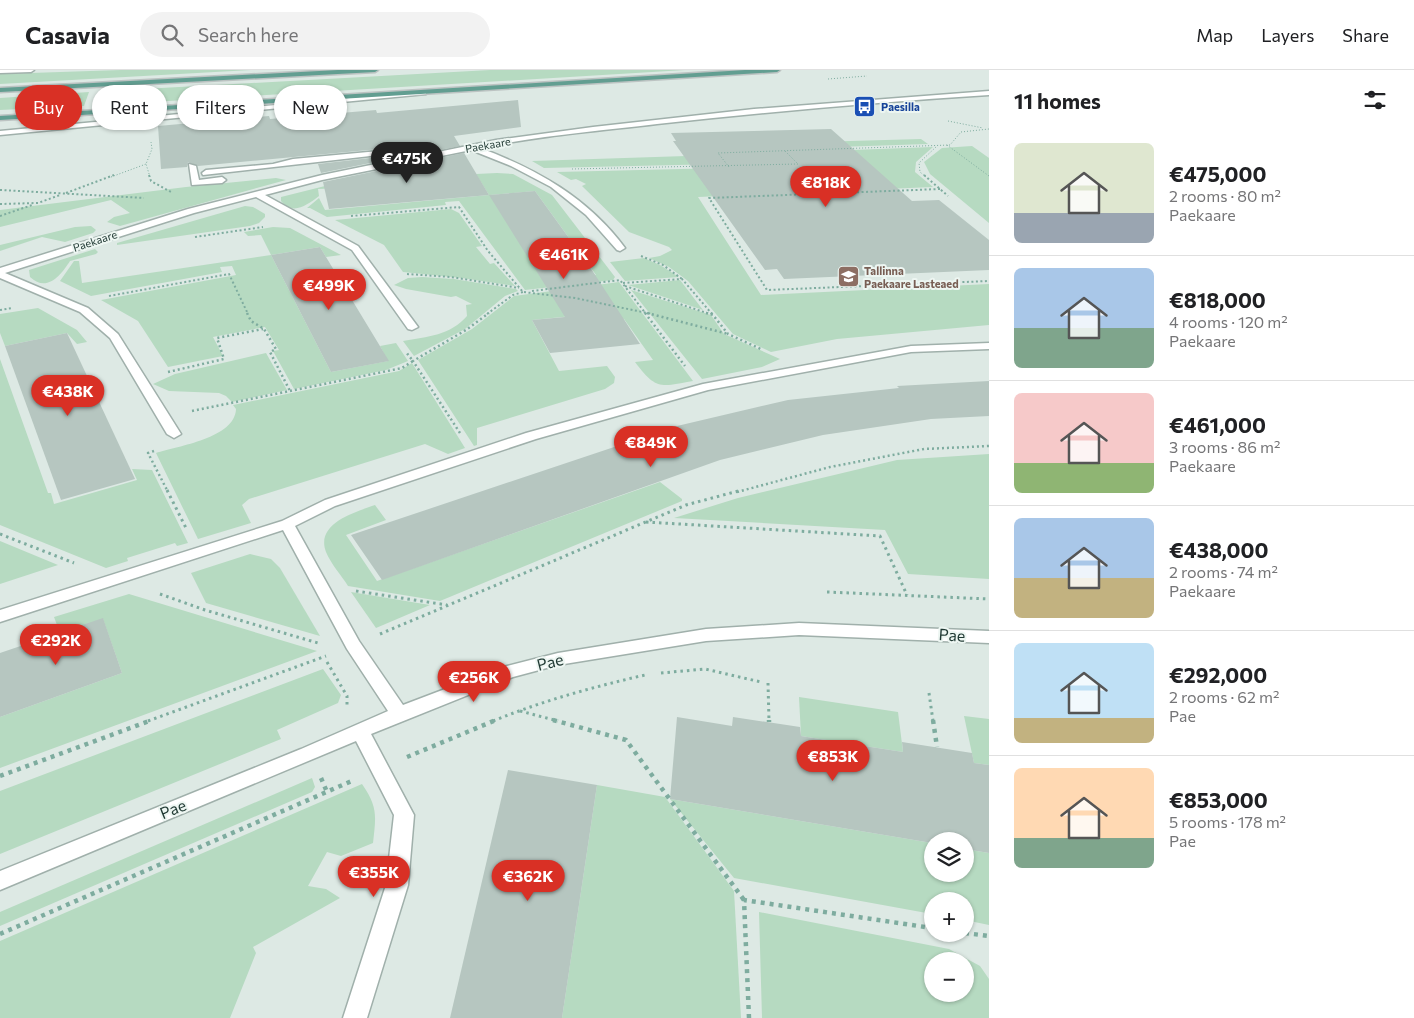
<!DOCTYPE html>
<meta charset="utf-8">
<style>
:root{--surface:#fff;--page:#f2f2f2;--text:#202124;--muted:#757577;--line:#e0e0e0;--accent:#d93025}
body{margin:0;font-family:Commissioner,sans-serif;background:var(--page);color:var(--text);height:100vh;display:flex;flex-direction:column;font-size:19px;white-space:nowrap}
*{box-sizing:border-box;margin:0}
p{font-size:16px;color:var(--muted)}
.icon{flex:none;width:28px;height:28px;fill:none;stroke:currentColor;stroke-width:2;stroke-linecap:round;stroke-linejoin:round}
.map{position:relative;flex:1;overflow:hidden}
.details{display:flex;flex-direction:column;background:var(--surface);width:425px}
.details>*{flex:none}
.banner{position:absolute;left:15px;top:15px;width:475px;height:45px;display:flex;gap:10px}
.fabs{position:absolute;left:924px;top:762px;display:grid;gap:10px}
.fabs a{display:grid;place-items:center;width:50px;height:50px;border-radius:50%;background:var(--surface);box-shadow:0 1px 4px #0004;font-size:25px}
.price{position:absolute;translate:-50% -42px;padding:0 11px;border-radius:18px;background:var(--accent);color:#fff;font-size:16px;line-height:32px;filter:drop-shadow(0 1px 2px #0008)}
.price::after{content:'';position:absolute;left:50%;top:30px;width:15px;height:11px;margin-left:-8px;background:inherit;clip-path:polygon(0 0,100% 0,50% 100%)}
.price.on{background:#222;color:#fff}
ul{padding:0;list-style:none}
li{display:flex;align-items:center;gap:15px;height:125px;padding:0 25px}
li+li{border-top:1px solid var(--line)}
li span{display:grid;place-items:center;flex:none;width:140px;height:100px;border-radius:8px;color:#555}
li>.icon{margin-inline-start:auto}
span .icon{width:60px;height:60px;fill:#fffc;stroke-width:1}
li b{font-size:21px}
h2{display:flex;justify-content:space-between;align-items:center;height:60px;padding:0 25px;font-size:21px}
.tag{padding:0 18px;border-radius:22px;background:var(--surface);box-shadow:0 1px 4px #0004;font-size:18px;line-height:45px}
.tag.on{background:var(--accent);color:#fff}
header{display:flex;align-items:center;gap:30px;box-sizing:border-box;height:70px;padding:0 25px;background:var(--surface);border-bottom:1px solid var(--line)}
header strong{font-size:24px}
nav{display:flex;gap:28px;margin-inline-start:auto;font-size:18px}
.search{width:350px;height:45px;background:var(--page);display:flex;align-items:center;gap:12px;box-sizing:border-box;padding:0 18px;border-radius:28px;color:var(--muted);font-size:19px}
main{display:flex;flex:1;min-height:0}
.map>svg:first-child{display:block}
.green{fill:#b6dac1;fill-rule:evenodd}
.building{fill:#b6c6c0}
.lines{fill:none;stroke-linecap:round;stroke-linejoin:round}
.minor-casing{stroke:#a0b0ab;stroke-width:3}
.major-casing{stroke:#bcc3c2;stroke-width:3}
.path-far4{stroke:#7eac9f;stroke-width:1;stroke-dasharray:1 2;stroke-linecap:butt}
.path-far3{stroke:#7eac9f;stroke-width:2;stroke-dasharray:2 2.5;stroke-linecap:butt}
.path-far2{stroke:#7eac9f;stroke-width:2.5;stroke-dasharray:2 3;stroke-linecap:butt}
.path-far1{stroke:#7eac9f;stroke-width:3;stroke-dasharray:2.5 4;stroke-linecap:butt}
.path{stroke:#7eac9f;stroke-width:4.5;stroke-dasharray:4 5;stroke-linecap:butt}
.minor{fill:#fff;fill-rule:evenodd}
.major{fill:#629e91;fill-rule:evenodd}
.labels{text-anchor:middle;stroke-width:4;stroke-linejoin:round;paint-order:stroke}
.far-transit-label{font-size:11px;font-weight:bold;fill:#164399;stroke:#edf6f2;text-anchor:start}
.far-street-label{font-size:11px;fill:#1f3832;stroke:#edf6f2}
.far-education-label{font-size:11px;font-weight:bold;fill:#785e54;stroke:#edf6f2;text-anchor:start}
.near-street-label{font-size:16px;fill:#1f3832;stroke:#edf6f2}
</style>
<header>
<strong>Casavia</strong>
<div class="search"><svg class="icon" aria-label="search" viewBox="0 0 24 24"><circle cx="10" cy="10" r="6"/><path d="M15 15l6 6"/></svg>Search here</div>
<nav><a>Map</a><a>Layers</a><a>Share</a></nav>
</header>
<main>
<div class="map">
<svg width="989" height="948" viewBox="0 0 989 948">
<rect width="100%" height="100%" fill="#dde9e4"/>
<g class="green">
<polygon points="121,0 251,0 0,14 0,4"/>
<polygon points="490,0 685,0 102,35 97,31 100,25 107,21"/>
<polygon points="89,22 84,36 0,40 0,28"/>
<polygon points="921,69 928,74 714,81 722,94 544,98 532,91 686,86 680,76"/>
<polygon points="972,76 989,88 989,153 930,104 924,92 942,78"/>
<polygon points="933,77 916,92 915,102 933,117 698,127 761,225 989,214 989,255 837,269 771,282 733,264 688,211 669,197 649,188 660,186 672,180 669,177 629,162 582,116 586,114 576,109 571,110 557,102 806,96 796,82"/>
<path d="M497 103 513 104 552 125 615 207 613 210 525 220 459 131 445 132 446 135 327 147 310 138H307L319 128 325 140 489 125 476 104ZM535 121 596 205H595L490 125Z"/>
<polygon points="276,108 286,110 120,156 107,152 114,147 130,143 111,130 0,157 0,140 186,117"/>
<path d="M341 112 342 118 318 119 319 126C307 135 293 146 281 131V127Z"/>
<polygon points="245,136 253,137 265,144 265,147 259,153 250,156 117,175 117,173"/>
<polygon points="451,139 459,143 482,176 476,177 490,194 494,193 515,216 462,208 403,202 384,175 335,150"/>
<polygon points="91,156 96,160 93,163 65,172 42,167 0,181 0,175 75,157"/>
<polygon points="273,157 290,158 341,185 326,187 320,177 271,185 331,302 388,291 380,276 396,273 408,291 386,300 294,319 273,281 279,280 265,257 213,267 223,286 168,297 138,251 101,230 236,205 232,196 220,197 222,202 91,226 60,211 74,191 79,191 82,213 271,185 261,165 248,166 244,162"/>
<path d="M95 179 98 182 96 184 70 191C61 205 47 223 30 207L29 200Z"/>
<polygon points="644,188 660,195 679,207 625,211 610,192"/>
<path d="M422 207 454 209 516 219 518 221 505 226 465 259 414 286 403 271C427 267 451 265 467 246L466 235 472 234 456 226 451 227 406 219 394 215 408 208Z"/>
<polygon points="680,210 703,240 628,215"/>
<path d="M619 212 693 311C660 317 656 320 635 292L653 290 624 249 593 244 532 250 559 301 607 296 615 307 614 313 605 319 477 358V375L474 376 418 290 472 259 514 226Z"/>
<polygon points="631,220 711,245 724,264 780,289 762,297 702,309"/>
<polygon points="38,238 77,260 87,272 77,274 67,263 5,276 0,263 0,244"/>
<polygon points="266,283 287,320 232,332 226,326 219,323 169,321 153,314 175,304"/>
<polygon points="0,289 48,423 51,423 54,434 137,410 132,399 152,400 188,473 177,476 175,473 127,488 128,491 106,498 0,455"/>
<path d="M412 293 465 378 448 384 425 374 249 429 242 435 251 453 198 469 156 383C178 376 235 368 236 339L233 335 399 301Z"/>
<polygon points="989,384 989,509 908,504 885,460 674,448 738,428 897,390"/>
<path d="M660 412 682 429V431L440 531 348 516C341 505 331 494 326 482 315 453 356 442 375 435L386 450 346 465 377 511Z"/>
<polygon points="0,471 58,495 0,514"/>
<polygon points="250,484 271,489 280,498 320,566 206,533 191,503"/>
<polygon points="351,522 430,535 376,558"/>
<polygon points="129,524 317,581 0,698 0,647 122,603 103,549 60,563 54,547"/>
<polygon points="323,599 341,625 338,633 277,660 281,669 0,784 0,721"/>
<polygon points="799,627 898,642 903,682 801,666"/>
<polygon points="964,646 989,649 989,695 974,693"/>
<polygon points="312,708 315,717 312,722 0,856 0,842"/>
<path d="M362 714C378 737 376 746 373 773L341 786 327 782 308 816 326 819 340 828 253 877 256 883 230 948H0V871Z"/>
<polygon points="597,715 665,727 734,821 741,948 562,948"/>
<polygon points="670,729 932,773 932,804 965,804 965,779 989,783 989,855 965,850 965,831 932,831 932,844 734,808"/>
<path d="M759 842 949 879 980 896 989 909V948H762ZM965 891V924H932V891Z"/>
</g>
<g class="building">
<polygon points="518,30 521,57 454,66 460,76 409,86 379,79 198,96 188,92 187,97 161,99 158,56 269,46 270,49 376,40 377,43"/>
<polygon points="831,59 912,131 939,130 989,170 989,200 784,209 777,199 765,200 673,71 676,71 671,63"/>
<polygon points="464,83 489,125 329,139 323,112"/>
<polygon points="379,87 390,89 321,103 318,94"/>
<polygon points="535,121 590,197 640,274 550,283 532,250 565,247 489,125"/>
<polygon points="320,177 326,187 389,291 331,302 271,185"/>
<polygon points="67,263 135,409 61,430 5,276"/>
<polygon points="989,311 989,346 931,349 823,365 720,390 382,510 351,465 677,356 788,330 899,318 897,316"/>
<polygon points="103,548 122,603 0,647 0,583"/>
<polygon points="677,647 732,656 733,647 800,657 801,666 903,682 902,672 972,683 974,693 989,695 989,783 965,779 965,771 932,771 932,773 670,729"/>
<polygon points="508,700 597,715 562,948 450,948"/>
</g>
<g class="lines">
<defs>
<g id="minor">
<polygon points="0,0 34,0 31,2 0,3"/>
<polygon points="424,21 426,22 426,24 0,65 0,61"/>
<path d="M989 21V25C878 32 767 42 657 54 598 61 538 66 480 78 537 99 588 128 625 178L620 181 617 180 586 145 551 117 511 96 471 80 322 110 265 125 358 176 418 257 412 260 408 259 352 180 256 127 194 143 5 203 88 238 118 264 181 364 174 368 167 364 110 268 80 242 0 208V198L188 139 322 105 400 89 379 85 203 105 202 103 206 100 273 94 293 89 379 81 409 88 496 70 593 57 754 39Z"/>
<polygon points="189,94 196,96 199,110 222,107 226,110 222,113 192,115"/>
<polygon points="989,273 989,279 911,282 708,320 536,369 335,436 295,456 359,571 403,635 503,597 558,583 706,559 799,553 989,561 989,573 799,565 706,571 558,595 513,607 371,664 414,745 408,815 367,948 343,948 386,815 394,745 356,671 0,820 0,801 301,679 388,641 347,579 283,460 0,552 0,540 282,451 325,430 526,363 703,314 911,276"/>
</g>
<g id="major">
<polygon points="338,0 378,0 375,2 0,22 0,18"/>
<polygon points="745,0 780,0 777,2 0,50 0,46"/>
</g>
</defs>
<use href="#minor" class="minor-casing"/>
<use href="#major" class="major-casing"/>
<g class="path-far4">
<polyline points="828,9 867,6"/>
<polyline points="948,51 983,58"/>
<polyline points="947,75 989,106"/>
<polyline points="729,97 718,83 950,75 961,62 989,59"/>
<polyline points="572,99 798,94 785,81"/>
<polyline points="111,107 146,94"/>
<polyline points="150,107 146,94 152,79 151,72"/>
<polyline points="926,107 920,102 919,93 937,76"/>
</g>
<g class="path-far3">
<polyline points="149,105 151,111 171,122"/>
<polyline points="924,105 948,126"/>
<polyline points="940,119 709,128 767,220 989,211"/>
<polyline points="0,120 144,128"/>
<polyline points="66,123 114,105"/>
<polyline points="0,134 38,133 60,125"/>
<polyline points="0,146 32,135"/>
<polyline points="351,146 459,137 488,181 523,222 575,228 652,244"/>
<polyline points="195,167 263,157"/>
<polyline points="641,186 663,195 682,209"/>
<polyline points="407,204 451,207 519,218"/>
<polyline points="623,213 682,209 712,244"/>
<polyline points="625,216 710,244"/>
<polyline points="532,221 620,210 646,244"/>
<polyline points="109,226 229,204 248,244"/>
<polyline points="0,240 12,238"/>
<polyline points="487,244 513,225 523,222"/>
</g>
<g class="path-far2">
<polyline points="247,243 251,251 264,259 276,279 270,282 290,321"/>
<polyline points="645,243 685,296"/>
<polyline points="647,243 728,264"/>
<polyline points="706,243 713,245 728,264 763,280"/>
<polyline points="711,243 713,245"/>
<polyline points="168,302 224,289 217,268 263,259"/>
<polyline points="192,341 402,298 413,291 406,282"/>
<polyline points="460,363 413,291 466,260 489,243"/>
<polyline points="154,381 148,383 168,422"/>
<polyline points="737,422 830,397 924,379 989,376"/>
</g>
<g class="path-far1">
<polyline points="167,420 186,458"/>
<polyline points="646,452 880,466 907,525"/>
<polyline points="0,464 74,493"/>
<polyline points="356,521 447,535"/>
<polyline points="827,522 989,529"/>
<polyline points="160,524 205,540 318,573"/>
<polyline points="380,564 686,435 742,420"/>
<polyline points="327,592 347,626 347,635"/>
<polyline points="661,603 705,599 761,612"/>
<polyline points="768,613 769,651"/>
<polyline points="929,623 933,651"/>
<polyline points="520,641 558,651"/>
<polyline points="148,651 326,586"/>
<path d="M493 651C542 631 593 617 645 605"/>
</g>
<g class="path">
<polyline points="553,650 626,670 744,830"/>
<polyline points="769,650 769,652"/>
<polyline points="933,650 937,677"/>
<polyline points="407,687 496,650"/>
<polyline points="0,706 152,650"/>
<polyline points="321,708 327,722"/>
<polyline points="965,863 989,866"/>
<polyline points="0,864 354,710"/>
<polyline points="749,948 744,830 932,858"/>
</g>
<use href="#minor" class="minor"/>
<use href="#major" class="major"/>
</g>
<defs>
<symbol id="bus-square" viewBox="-11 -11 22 22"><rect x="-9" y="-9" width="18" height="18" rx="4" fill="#1a4fb4" stroke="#edf6f2"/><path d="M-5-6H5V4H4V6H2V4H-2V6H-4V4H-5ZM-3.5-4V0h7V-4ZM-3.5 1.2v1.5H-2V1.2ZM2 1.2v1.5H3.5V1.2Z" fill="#fff"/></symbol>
<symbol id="school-square" viewBox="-11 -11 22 22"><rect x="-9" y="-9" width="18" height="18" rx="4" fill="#8d6e63" stroke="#edf6f2"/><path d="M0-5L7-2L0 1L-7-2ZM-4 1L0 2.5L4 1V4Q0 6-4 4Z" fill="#fff"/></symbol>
</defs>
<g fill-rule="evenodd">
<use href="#bus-square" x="852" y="24" width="25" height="25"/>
<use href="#school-square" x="836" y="194" width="25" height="25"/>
</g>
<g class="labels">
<g class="far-transit-label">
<text x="881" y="41">Paesilla</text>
</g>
<g class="far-street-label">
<text transform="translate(488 75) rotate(-10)" y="4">Paekaare</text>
<text transform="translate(95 171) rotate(-18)" y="4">Paekaare</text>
</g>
<g class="far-education-label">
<text x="864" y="205">Tallinna<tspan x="864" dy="13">Paekaare Lasteaed</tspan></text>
</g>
<g class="near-street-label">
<text transform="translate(952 565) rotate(4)" y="6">Pae</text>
<text transform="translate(550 592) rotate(-14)" y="6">Pae</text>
<text transform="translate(173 739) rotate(-22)" y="6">Pae</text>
</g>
</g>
</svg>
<div class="fabs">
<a><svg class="icon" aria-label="layers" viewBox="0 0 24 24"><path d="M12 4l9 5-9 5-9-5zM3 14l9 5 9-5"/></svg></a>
<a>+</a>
<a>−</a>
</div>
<b class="price on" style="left:407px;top:114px">€475K</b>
<b class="price" style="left:826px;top:138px">€818K</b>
<b class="price" style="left:564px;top:210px">€461K</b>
<b class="price" style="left:329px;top:241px">€499K</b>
<b class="price" style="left:68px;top:347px">€438K</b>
<b class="price" style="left:651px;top:398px">€849K</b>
<b class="price" style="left:56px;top:596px">€292K</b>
<b class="price" style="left:474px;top:633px">€256K</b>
<b class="price" style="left:833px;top:712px">€853K</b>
<b class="price" style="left:374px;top:828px">€355K</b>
<b class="price" style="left:528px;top:832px">€362K</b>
<div class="banner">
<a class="tag on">Buy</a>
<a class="tag">Rent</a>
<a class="tag">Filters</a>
<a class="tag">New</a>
</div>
</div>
<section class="details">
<h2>11 homes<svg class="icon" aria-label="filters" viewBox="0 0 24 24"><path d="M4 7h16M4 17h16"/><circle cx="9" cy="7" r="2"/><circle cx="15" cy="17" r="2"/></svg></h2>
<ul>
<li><span style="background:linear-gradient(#dfe7d0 70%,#9aa5b1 0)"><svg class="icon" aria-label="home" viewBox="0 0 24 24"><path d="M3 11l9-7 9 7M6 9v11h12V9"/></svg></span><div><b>€475,000</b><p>2 rooms · 80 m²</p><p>Paekaare</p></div></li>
<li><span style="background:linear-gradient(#a9c7e8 60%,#7fa58c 0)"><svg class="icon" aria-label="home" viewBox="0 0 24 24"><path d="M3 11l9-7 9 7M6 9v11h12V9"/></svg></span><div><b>€818,000</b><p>4 rooms · 120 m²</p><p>Paekaare</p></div></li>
<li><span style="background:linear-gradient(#f6c9c9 70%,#8fb573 0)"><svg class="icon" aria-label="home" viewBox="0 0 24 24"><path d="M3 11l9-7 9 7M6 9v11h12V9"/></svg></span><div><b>€461,000</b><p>3 rooms · 86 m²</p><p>Paekaare</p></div></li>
<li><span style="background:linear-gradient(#a9c7e8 60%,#c2b280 0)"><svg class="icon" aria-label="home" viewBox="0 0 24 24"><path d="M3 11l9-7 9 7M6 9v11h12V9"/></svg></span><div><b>€438,000</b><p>2 rooms · 74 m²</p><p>Paekaare</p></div></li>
<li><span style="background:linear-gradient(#bfe0f5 75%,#c2b280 0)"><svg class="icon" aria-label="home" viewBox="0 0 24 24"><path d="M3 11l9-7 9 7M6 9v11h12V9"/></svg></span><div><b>€292,000</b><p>2 rooms · 62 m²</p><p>Pae</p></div></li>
<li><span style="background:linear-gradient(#ffd9b3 70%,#7fa58c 0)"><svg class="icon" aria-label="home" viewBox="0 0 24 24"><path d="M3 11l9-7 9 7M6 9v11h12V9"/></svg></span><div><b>€853,000</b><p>5 rooms · 178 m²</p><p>Pae</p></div></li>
</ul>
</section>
</main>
